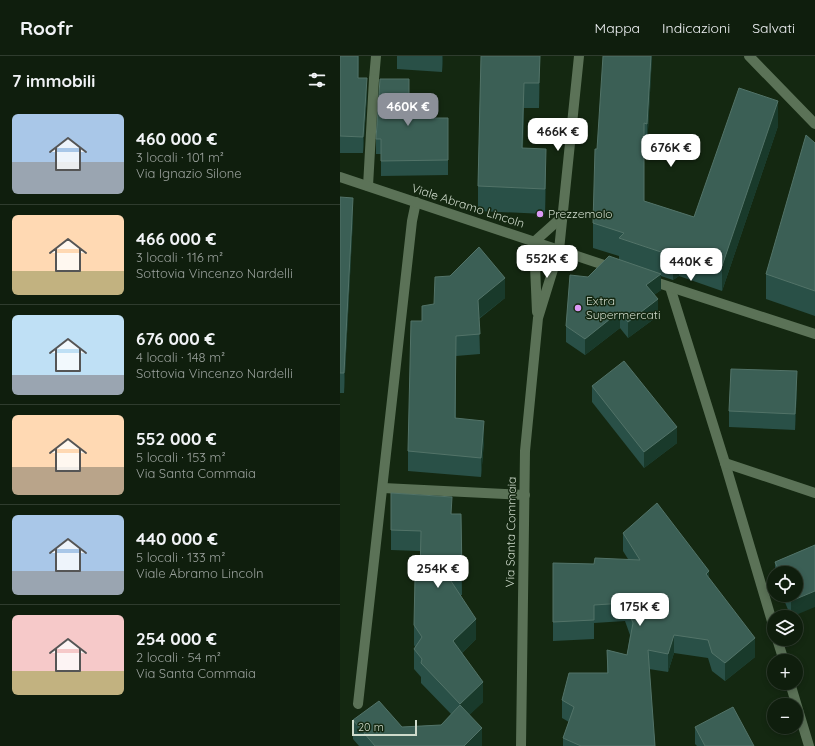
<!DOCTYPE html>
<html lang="it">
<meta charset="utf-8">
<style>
:root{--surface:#0f1e0d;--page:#1d2b1b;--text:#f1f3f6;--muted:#9ba29d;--line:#2f3c2e;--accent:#8c9099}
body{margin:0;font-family:Quicksand,sans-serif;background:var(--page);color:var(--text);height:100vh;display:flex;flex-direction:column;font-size:15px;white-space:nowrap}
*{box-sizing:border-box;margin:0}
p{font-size:13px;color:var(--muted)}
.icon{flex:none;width:22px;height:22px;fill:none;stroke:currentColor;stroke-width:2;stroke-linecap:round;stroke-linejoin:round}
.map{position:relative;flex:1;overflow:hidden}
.drawer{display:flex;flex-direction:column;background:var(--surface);width:340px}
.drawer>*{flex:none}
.controls{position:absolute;left:427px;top:510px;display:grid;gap:8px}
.controls a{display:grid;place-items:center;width:36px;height:36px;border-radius:50%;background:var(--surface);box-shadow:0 2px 6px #0003,0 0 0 1px var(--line);font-size:20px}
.scale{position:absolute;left:12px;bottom:10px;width:65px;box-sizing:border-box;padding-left:4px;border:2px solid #cfdbcc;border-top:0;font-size:11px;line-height:14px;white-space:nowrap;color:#cfdbcc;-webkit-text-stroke:3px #142811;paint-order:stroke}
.price{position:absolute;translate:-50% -34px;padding:0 9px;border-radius:8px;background:#fff;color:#222;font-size:13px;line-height:26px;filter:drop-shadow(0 1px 2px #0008)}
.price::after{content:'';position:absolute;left:50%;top:24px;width:12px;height:9px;margin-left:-6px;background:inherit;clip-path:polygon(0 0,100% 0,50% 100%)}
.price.selected{background:var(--accent);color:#fff}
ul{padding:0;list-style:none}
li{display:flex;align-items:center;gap:12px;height:100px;padding:0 12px}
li+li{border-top:1px solid var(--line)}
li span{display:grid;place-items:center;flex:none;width:112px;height:80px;border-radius:6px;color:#555}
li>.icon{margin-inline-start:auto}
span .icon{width:48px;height:48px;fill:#fffc;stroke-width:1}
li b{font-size:17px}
h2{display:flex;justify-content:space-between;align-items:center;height:48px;padding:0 12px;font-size:17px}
header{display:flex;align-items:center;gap:24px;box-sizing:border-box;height:56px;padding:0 20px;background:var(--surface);border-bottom:1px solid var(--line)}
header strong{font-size:19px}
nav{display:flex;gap:22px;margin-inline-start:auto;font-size:14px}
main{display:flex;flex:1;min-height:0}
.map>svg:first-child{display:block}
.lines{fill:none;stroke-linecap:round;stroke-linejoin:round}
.lane{stroke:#5b7257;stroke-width:10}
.street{stroke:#5b7257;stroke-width:10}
.secondary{stroke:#5b7257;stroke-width:10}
.wall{fill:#295047}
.shaded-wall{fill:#193a2b}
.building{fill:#3b5f55;stroke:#527368}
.poi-dot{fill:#db99f5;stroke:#142811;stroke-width:1.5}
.labels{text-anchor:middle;stroke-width:3;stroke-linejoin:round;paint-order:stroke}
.street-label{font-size:12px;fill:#cfdbcc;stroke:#142811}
.poi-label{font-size:12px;fill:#cfdbcc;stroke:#142811;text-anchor:start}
</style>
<header>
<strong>Roofr</strong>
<nav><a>Mappa</a><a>Indicazioni</a><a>Salvati</a></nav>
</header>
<main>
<section class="drawer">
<h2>7 immobili<svg class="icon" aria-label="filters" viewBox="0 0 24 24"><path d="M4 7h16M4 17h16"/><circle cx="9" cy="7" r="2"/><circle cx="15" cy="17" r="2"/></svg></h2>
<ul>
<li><span style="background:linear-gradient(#a9c7e8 60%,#9aa5b1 0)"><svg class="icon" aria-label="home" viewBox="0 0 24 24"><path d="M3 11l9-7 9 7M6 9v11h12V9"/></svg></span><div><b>460 000 €</b><p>3 locali · 101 m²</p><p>Via Ignazio Silone</p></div></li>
<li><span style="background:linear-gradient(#ffd9b3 70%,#c2b280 0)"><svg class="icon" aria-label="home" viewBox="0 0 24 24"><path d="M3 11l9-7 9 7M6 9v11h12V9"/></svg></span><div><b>466 000 €</b><p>3 locali · 116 m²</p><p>Sottovia Vincenzo Nardelli</p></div></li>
<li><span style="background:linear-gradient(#bfe0f5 75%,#9aa5b1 0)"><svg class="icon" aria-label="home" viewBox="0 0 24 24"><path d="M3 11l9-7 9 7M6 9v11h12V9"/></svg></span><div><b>676 000 €</b><p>4 locali · 148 m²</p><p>Sottovia Vincenzo Nardelli</p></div></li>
<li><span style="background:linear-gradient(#ffd9b3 65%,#b9a48a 0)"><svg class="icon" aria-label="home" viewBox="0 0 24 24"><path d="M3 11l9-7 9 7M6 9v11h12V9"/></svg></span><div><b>552 000 €</b><p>5 locali · 153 m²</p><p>Via Santa Commaia</p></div></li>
<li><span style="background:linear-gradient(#a9c7e8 70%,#9aa5b1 0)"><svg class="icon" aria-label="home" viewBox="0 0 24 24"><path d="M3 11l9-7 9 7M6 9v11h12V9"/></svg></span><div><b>440 000 €</b><p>5 locali · 133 m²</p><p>Viale Abramo Lincoln</p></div></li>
<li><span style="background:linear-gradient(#f6c9c9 70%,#c2b280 0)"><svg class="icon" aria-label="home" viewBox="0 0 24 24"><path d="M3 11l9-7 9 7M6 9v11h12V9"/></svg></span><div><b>254 000 €</b><p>2 locali · 54 m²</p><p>Via Santa Commaia</p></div></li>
</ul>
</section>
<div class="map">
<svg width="475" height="690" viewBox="0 0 475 690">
<rect width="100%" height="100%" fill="#142811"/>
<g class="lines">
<g class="lane">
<polyline points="34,23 36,0"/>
<polyline points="330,231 385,407 434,572"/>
<polyline points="385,407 475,437"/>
<polyline points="43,432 185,439"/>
<polyline points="437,583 444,605"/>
<polyline points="450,627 469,690"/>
<polyline points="18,648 72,165 76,146"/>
</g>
<polyline class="street" points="28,130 34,23"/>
<g class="secondary">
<polyline points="409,0 475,68"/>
<polyline points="0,121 273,212"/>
<polyline points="309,224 475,278"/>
<polyline points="197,256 194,186 223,160"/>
<polyline points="181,690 185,395 198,262 219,194 239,0"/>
</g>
</g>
<g class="wall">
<polygon points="0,0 19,0 18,22 27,38 23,97 0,97"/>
<polygon points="57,0 103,0 102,16 57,13"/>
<polygon points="141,0 200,0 199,52 184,52 183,92 206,117 205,158 138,155 138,130"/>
<polygon points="312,0 307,92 304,92 304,145 354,161 438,70 382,235 339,220 333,224 321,220 321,234 314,239 318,260 288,282 280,272 245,299 226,286 226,270 248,221 279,204 279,200 253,192 253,167 257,93"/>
<polygon points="69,62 108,62 108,119 41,120 41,98 36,98 36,83"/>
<polygon points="475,87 475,260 426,243 426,218"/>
<polygon points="0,141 13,162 4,337 0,337"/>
<polygon points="110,220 165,242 139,263 140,298 116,300 116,362 144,385 141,421 68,415 68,395 82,265 94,248"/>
<polygon points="252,330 337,387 304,412 252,346"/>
<polygon points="457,332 455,374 389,371 389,355"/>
<polygon points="51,437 112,458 121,458 122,539 120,539 136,583 122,597 143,646 129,659 142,690 19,690 13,683 13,664 62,671 101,669 111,658 81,627 81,621 74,613 74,593 75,591 74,589 74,569 80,521 80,495 51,494"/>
<polygon points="283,477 369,522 415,601 385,625 372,615 368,602 334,597 328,616 309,613 315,690 223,690 223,682 229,666 222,662 222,644 267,617 267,594 287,599 290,579 285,565 254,567 254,583 213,585 213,507 254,508 288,503 283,495"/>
<polygon points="475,489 451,561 442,539 456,539 456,517 435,517 435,506"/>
<polygon points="355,671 414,690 357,690 355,688"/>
</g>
<g class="shaded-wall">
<polygon points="18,0 19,0 18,38"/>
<polygon points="102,0 103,0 102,16"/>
<polygon points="200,0 199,52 199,27"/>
<polygon points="311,0 312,0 307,92 307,68"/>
<polygon points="27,22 27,38 23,97 23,81"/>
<polygon points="184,27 184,52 182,117 182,92"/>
<polygon points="438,45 438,70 382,235 382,210"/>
<polygon points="206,93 206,117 205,158 205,133"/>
<polygon points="13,142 13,162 4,337 4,317"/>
<polygon points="339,195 339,220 333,224 333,200"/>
<polygon points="321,218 321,234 306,245 306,229"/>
<polygon points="165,222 165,242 138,263 138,244"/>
<polygon points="318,243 318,260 288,282 288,266"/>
<polygon points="280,255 280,272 245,299 245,283"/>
<polygon points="457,315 457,332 455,374 455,358"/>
<polygon points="144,365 144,385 141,421 141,402"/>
<polygon points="337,371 337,387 304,412 304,396"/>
<polygon points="369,515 369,534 366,518"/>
<polygon points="475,535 475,551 451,561 451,545"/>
<polygon points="136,563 136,583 113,605 113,585"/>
<polygon points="334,579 334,597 328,616 328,598"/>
<polygon points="415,582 415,601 385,625 385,607"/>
<polygon points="143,626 143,646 120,668 120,648"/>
<polygon points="142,672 142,690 124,690"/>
</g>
<g class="building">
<polygon points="0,0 18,0 18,22 27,22 23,81 0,80"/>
<polygon points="141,0 200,0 199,27 184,27 182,92 206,93 205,133 138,130"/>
<polygon points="263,0 311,0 307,68 304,67 304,145 354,161 399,32 438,45 382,210 339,195 333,200 279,182 284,177 253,167 255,93 257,93"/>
<polygon points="40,23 69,23 69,62 108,62 108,104 41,105 41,83 36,83"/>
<polygon points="466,79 475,87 475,235 426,218"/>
<polygon points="0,141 13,142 4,317 0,317"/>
<polygon points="139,191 165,222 138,244 140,278 116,280 115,362 144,365 141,402 68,395 71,265 82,265 82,250 94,248 95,221 110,220"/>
<polygon points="269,200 321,218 306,229 318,243 288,266 280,255 245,283 226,270 230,219 248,221"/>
<polygon points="284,305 337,371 304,396 252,330"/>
<polygon points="391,313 457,315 455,358 389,355"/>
<polygon points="51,437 112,441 111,458 121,458 122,519 107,519 136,563 113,585 143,626 120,648 81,607 82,603 74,593 82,581 74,569 75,521 80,521 81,475 51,474"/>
<polygon points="317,447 369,515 366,518 415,582 385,607 372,597 368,584 334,579 328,598 308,594 315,690 241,690 223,682 234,651 222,644 229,617 268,617 267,594 287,599 293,567 285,547 254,549 254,564 213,566 213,507 254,508 255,502 300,504 283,477"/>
<polygon points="475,489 475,535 451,545 449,539 456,539 456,517 440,517 435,506"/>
<polygon points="39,645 62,671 101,669 120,649 142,672 124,690 35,690 13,664"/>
<polygon points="393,651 414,690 365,690 355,671"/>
</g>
<g class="poi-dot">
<circle cx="200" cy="158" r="4"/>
<circle cx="238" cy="252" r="4"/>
</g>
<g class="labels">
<g class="street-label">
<text transform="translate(128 150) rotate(18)" y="4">Viale Abramo Lincoln</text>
<text transform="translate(171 476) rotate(-89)" y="4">Via Santa Commaia</text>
</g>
<g class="poi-label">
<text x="208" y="162">Prezzemolo</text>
<text x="246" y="249">Extra<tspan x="246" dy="14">Supermercati</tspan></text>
</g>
</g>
</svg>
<div class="controls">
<a><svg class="icon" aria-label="locate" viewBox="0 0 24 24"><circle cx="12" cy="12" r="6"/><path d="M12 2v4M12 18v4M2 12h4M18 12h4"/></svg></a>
<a><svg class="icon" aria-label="layers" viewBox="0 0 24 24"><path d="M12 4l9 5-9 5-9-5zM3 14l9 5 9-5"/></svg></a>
<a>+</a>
<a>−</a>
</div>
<div class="scale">20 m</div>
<b class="price selected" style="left:68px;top:71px">460K €</b>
<b class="price" style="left:218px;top:96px">466K €</b>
<b class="price" style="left:331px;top:112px">676K €</b>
<b class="price" style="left:207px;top:223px">552K €</b>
<b class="price" style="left:351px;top:226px">440K €</b>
<b class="price" style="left:98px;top:533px">254K €</b>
<b class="price" style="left:300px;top:571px">175K €</b>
</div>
</main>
